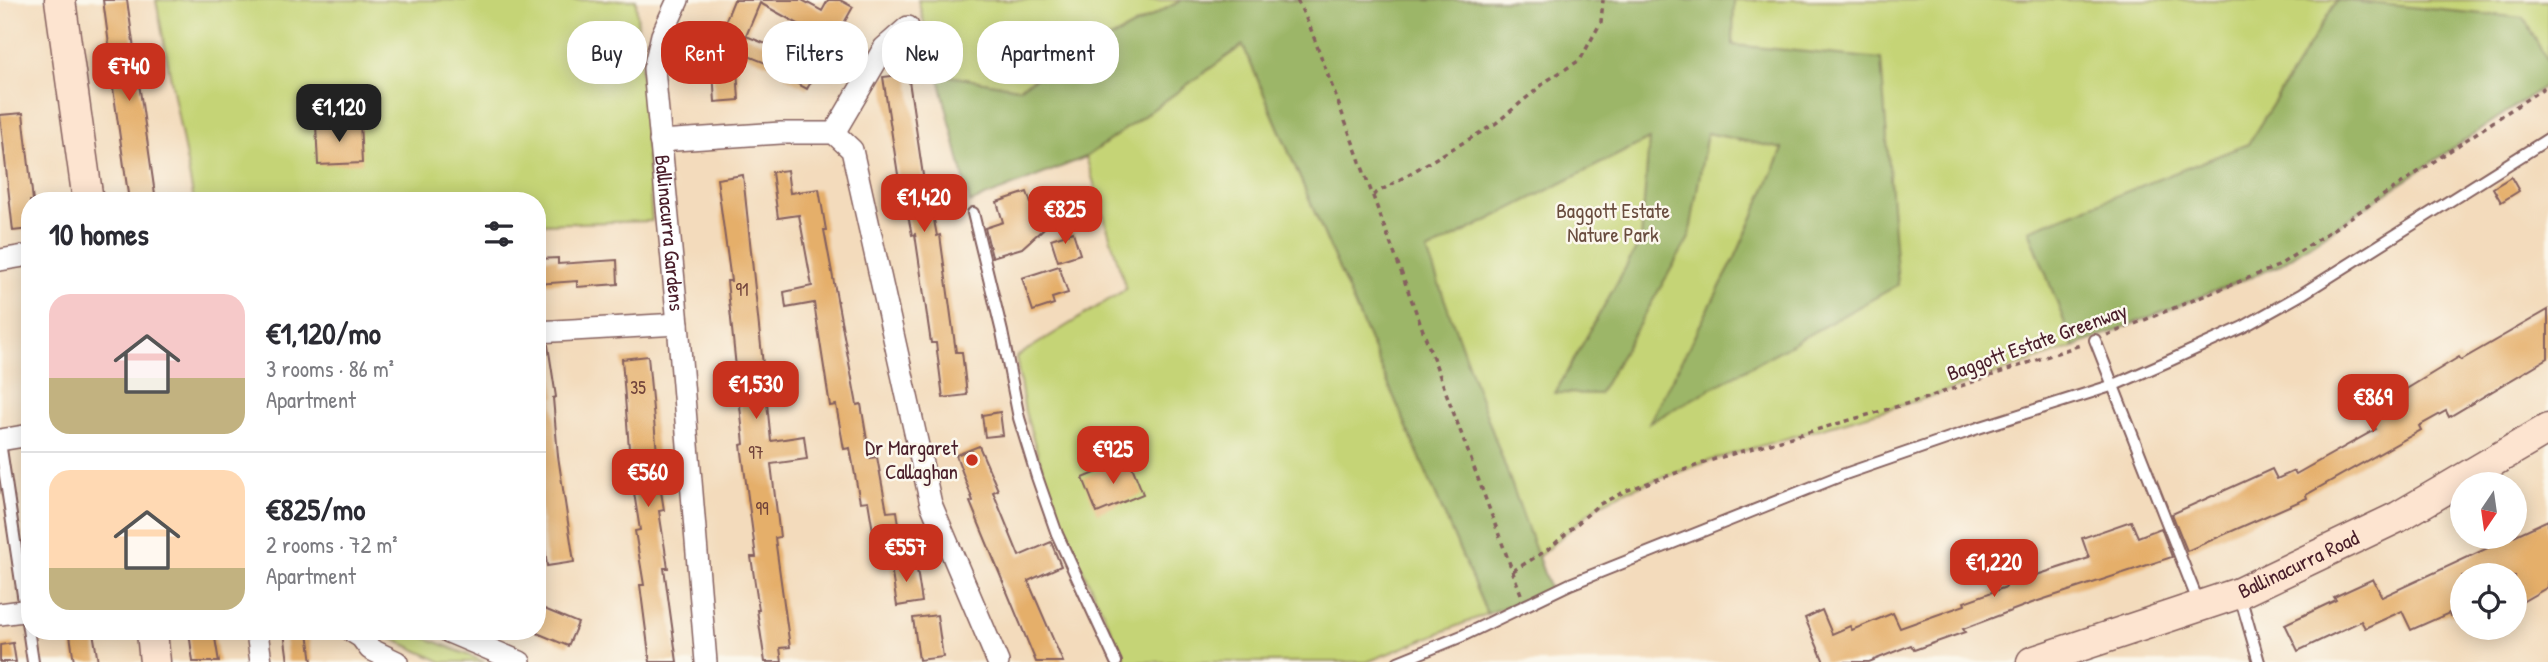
<!DOCTYPE html>
<meta charset="utf-8">
<style>
:root{--surface:#fff;--page:#f2f2f3;--text:#2b2b33;--muted:#7c7c81;--line:#e1e1e2;--accent:#c8321e}
body{margin:0;font-family:"Patrick Hand",sans-serif;background:var(--page);color:var(--text);height:100vh;display:flex;flex-direction:column;font-size:26px;white-space:nowrap}
*{box-sizing:border-box;margin:0}
p{font-size:23px;color:var(--muted)}
.icon{flex:none;width:38px;height:38px;fill:none;stroke:currentColor;stroke-width:2;stroke-linecap:round;stroke-linejoin:round}
.map{position:relative;flex:1;overflow:hidden}
.sheet{position:absolute;left:21px;top:192px;width:525px;height:448px;display:flex;flex-direction:column;background:var(--surface);border-radius:28px;box-shadow:0 4px 18px #0003}
.sheet>*{flex:none}
.banner{position:absolute;left:567px;top:21px;width:665px;height:63px;display:flex;gap:14px}
.needle{width:46px;rotate:193deg}
.buttons{position:absolute;left:2450px;top:472px;display:grid;gap:14px}
.buttons a{display:grid;place-items:center;width:77px;height:77px;border-radius:50%;background:var(--surface);box-shadow:0 4px 18px #0003;font-size:35px}
.price{position:absolute;translate:-50% -60px;padding:0 16px;border-radius:14px;background:var(--accent);color:#fff;font-size:23px;line-height:46px;filter:drop-shadow(0 2px 4px #0008)}
.price::after{content:'';position:absolute;left:50%;top:42px;width:21px;height:16px;margin-left:-10px;background:inherit;clip-path:polygon(0 0,100% 0,50% 100%)}
.price.current{background:#222;color:#fff}
ul{padding:0;list-style:none}
li{display:flex;align-items:center;gap:21px;height:175px;padding:0 28px}
li+li{border-top:2px solid var(--line)}
li span{display:grid;place-items:center;flex:none;width:196px;height:140px;border-radius:21px;color:#555}
li>.icon{margin-inline-start:auto}
span .icon{width:84px;height:84px;fill:#fffc;stroke-width:1}
li b{font-size:30px}
h2{display:flex;justify-content:space-between;align-items:center;height:84px;padding:0 28px;font-size:30px}
.chip{padding:0 24px;border-radius:28px;background:var(--surface);box-shadow:0 4px 18px #0003;font-size:24px;line-height:63px}
.chip.current{background:var(--accent);color:#fff}
.map>svg:first-child{display:block}
.green{fill:#c5d476;stroke:#887a50;stroke-width:2}
.forest{fill:#9cb667;stroke:#736a49;stroke-width:2}
.building{fill:#e5af6a;fill-rule:evenodd}
.lines{fill:none;stroke-linecap:round;stroke-linejoin:round}
.lane-casing{stroke:#85615e;stroke-width:14}
.street-casing{stroke:#85615e;stroke-width:24}
.secondary-casing{stroke:#85615e;stroke-width:33}
.path{stroke:#85615e;stroke-width:3.5;stroke-dasharray:5 5;stroke-linecap:butt}
.lane{stroke:#fff;stroke-width:10}
.street{stroke:#fff;stroke-width:21}
.secondary{stroke:#fde4d0;stroke-width:30}
.poi-dot{fill:#c8321e;stroke:#fbf7ec;stroke-width:2.5}
.labels{text-anchor:middle;stroke-width:5;stroke-linejoin:round;paint-order:stroke}
.number-label{font-size:18px;fill:#71433b}
.park-label{font-size:21px;fill:#694c3e;stroke:#fbf7ec}
.street-label{font-size:21px;fill:#4a1f2b;stroke:#fbf7ec}
.poi-label{font-size:21px;fill:#4a1f2b;stroke:#fbf7ec;text-anchor:end}
</style>
<div class="map">
<svg width="2548" height="662" viewBox="0 0 2548 662">
<rect width="100%" height="100%" fill="#fbf7ec"/>
<filter id="ink" filterUnits="userSpaceOnUse"><feTurbulence type="fractalNoise" baseFrequency=".0143" numOctaves="2"/><feDisplacementMap in="SourceGraphic" scale="14" xChannelSelector="R" yChannelSelector="G"/><feConvolveMatrix kernelMatrix="1 2 1 2 8 2 1 2 1" color-interpolation-filters="sRGB"/></filter>
<filter id="wash" filterUnits="userSpaceOnUse"><feTurbulence type="fractalNoise" baseFrequency=".00686" numOctaves="4" result="noise"/><feDisplacementMap in="SourceGraphic" scale="28" xChannelSelector="R" yChannelSelector="G"/><feGaussianBlur stdDeviation="1.57" result="paint"/><feColorMatrix in="noise" values="0 0 0 0 0 0 0 0 0 0 0 0 0 0 0 0 0 1.4 0 .05"/><feComposite in="paint" operator="in"/></filter>
<g filter="url(#wash)">
<rect width="100%" height="100%" fill="#f3dbbc"/>
<g class="green">
<polygon points="156,0 636,0 652,221 537,224 537,201 194,201"/>
<polygon points="918,0 1182,0 1018,88 938,74"/>
<polygon points="1290,0 2548,0 2548,63 2059,306 2074,347 1923,399 1715,459 1628,490 1598,505 1538,557 1525,523"/>
<polygon points="1243,45 1487,614 1367,662 1126,662 1065,532 1048,487 1025,412 1016,357 1126,289 1086,157"/>
<polygon points="378,632 412,632 485,662 442,662"/>
</g>
<g class="forest">
<polygon points="1182,0 1734,0 1733,45 1881,59 1898,285 1649,423 1735,258 1783,149 1707,133 1689,238 1599,394 1555,393 1641,240 1649,139 1427,251 1550,590 1487,614 1243,45 1086,157 970,203 938,74 1018,88"/>
<polygon points="2337,0 2524,18 2548,63 2548,84 2278,266 2074,347 2029,230 2248,144"/>
</g>
<g id="blocks">
<g class="building">
<polygon points="103,0 127,0 156,201 129,201 108,53 110,52"/>
<path d="M734 0H802L822 11 828 0H840L853 7 807 89 785 77 788 72 736 51 739 100 715 102 712 54ZM760 3 811 31 796 56 746 36Z"/>
<polygon points="908,74 925,189 928,188 937,236 940,235 956,352 962,352 967,395 943,398 936,343 931,343 915,234 912,235 901,181 899,181 883,77"/>
<polygon points="23,113 33,201 30,201 30,229 13,231 0,115"/>
<polygon points="360,122 362,163 318,165 316,124"/>
<polygon points="787,170 790,193 819,189 826,230 824,230 857,405 861,404 870,458 877,457 887,512 897,511 903,552 877,555 868,501 860,502 850,448 844,449 836,405 830,406 814,303 786,308 784,292 812,286 799,215 778,218 772,172"/>
<polygon points="743,175 771,441 804,436 807,459 771,464 780,537 775,538 790,647 780,648 782,662 765,662 757,610 759,610 751,557 756,557 741,445 744,444 727,281 731,281 717,179"/>
<polygon points="2511,177 2519,191 2501,202 2493,188"/>
<polygon points="1027,192 1035,215 1051,200 1062,212 1022,248 992,257 985,228 1003,222 997,202"/>
<polygon points="1073,232 1080,254 1058,261 1051,239"/>
<polygon points="558,258 558,264 617,260 618,284 577,287 577,281 537,284 537,259"/>
<polygon points="1059,266 1068,293 1052,298 1054,304 1033,311 1022,278"/>
<polygon points="2548,310 2548,358 2449,417 2446,411 2419,426 2421,430 2306,495 2307,498 2187,551 2172,514 2272,469 2277,479 2294,471 2296,474 2376,429 2367,413 2459,357 2461,360"/>
<polygon points="537,345 548,345 556,397 553,398 558,456 574,562 547,566 537,479"/>
<polygon points="648,356 657,453 655,454 664,510 659,511 668,568 664,568 677,662 650,662 640,585 644,585 635,531 640,530 631,474 622,359"/>
<polygon points="1000,412 1003,435 985,437 982,415"/>
<polygon points="979,446 998,490 993,492 1019,556 1051,542 1061,566 1028,581 1063,662 1036,662 970,502 973,501 956,455"/>
<polygon points="1129,459 1143,494 1097,513 1083,478"/>
<polygon points="2548,520 2548,587 2522,602 2515,590 2515,576 2462,576 2462,610 2450,616 2449,613 2411,630 2402,611 2365,628 2361,621 2298,651 2285,624 2336,600 2334,597 2373,579 2382,597"/>
<polygon points="2131,521 2138,537 2161,528 2172,557 2032,603 1963,629 1965,632 1914,650 1911,645 1869,662 1824,662 1805,618 1822,610 1832,634 1850,626 1852,630 1893,613 1900,628 1965,605 1964,602 2006,587 2006,585 2089,558 2082,538"/>
<polygon points="916,563 922,602 897,606 891,567"/>
<polygon points="542,608 578,623 568,646 537,633 537,618"/>
<polygon points="937,615 943,657 919,660 913,618"/>
<polygon points="93,632 98,662 74,662 70,635"/>
<polygon points="189,632 214,632 219,662 193,662"/>
<polygon points="284,632 308,632 312,662 288,662"/>
<polygon points="13,643 16,662 0,662 0,645"/>
</g>
</g>
</g>
<g filter="url(#ink)">
<use href="#blocks" fill-opacity="0" stroke="#85615e" stroke-width="2"/>
<g class="lines">
<defs>
<g id="lane">
<polyline points="973,213 1002,332 1019,418 1037,477 1057,534 1116,662"/>
<polyline points="2095,340 2199,604"/>
<polyline points="0,442 33,662"/>
<polyline points="2240,596 2259,662"/>
<polyline points="1398,662 1462,636 1570,584 1845,474 1978,428 2114,385 2171,360 2243,327 2302,294 2548,139"/>
</g>
<g id="street">
<path id="s1" d="M678 0 662 35 654 69 678 324 706 662"/>
<polyline points="834,133 884,48 908,27"/>
<polyline points="660,141 781,133 834,133 852,150 931,504 998,662"/>
<polyline points="0,260 30,255"/>
<polyline points="537,332 678,324"/>
<polyline points="0,440 30,435"/>
<polyline points="0,614 30,610"/>
<polyline points="257,632 261,662"/>
<polyline points="353,632 361,637 370,649 397,662"/>
<polyline points="449,632 520,662"/>
</g>
<g id="secondary">
<polyline points="60,0 88,201"/>
<polyline points="152,632 155,662"/>
<path id="s2" d="M2032 662 2239 593 2398 517 2548 429"/>
</g>
</defs>
<use href="#lane" class="lane-casing"/>
<use href="#street" class="street-casing"/>
<use href="#secondary" class="secondary-casing"/>
<g class="path">
<polyline points="1297,0 1310,27 1521,594"/>
<polyline points="1373,195 1495,124 1548,80 1580,60 1601,22 1603,0"/>
<polyline points="2107,335 2278,266 2548,85"/>
<polyline points="1513,571 1550,548 1598,505 1628,490 1715,459 1923,399 2083,344"/>
</g>
<use href="#lane" class="lane"/>
<use href="#street" class="street"/>
<use href="#secondary" class="secondary"/>
</g>
</g>
<circle class="poi-dot" cx="972" cy="460" r="7"/>
<g class="labels">
<g class="number-label">
<text x="742" y="296">91</text>
<text x="638" y="394">35</text>
<text x="756" y="459">97</text>
<text x="762" y="515">99</text>
</g>
<g class="park-label">
<text x="1613" y="218">Baggott Estate<tspan x="1613" dy="24">Nature Park</tspan></text>
</g>
<g class="street-label">
<text dy="7" stroke="none"><textPath href="#s1" startOffset="238">Ballinacurra Gardens</textPath></text>
<text transform="translate(2037 342) rotate(-20)" y="7">Baggott Estate Greenway</text>
<text dy="7" stroke="none"><textPath href="#s2" startOffset="284">Ballinacurra Road</textPath></text>
</g>
<g class="poi-label">
<text x="958" y="455">Dr Margaret<tspan x="958" dy="24">Callaghan</tspan></text>
</g>
</g>
</svg>
<div class="buttons">
<a><svg class="needle" viewBox="-14 -14 28 28"><path d="M0-13l5 13h-10z" fill="#e53935"/><path d="M0 13l5-13h-10z" fill="#7c7c81"/></svg></a>
<a><svg class="icon" aria-label="locate" viewBox="0 0 24 24"><circle cx="12" cy="12" r="6"/><path d="M12 2v4M12 18v4M2 12h4M18 12h4"/></svg></a>
</div>
<b class="price" style="left:129px;top:103px">€740</b>
<b class="price current" style="left:339px;top:144px">€1,120</b>
<b class="price" style="left:924px;top:234px">€1,420</b>
<b class="price" style="left:1065px;top:246px">€825</b>
<b class="price" style="left:756px;top:421px">€1,530</b>
<b class="price" style="left:2373px;top:434px">€869</b>
<b class="price" style="left:1113px;top:486px">€925</b>
<b class="price" style="left:648px;top:509px">€560</b>
<b class="price" style="left:906px;top:584px">€557</b>
<b class="price" style="left:1994px;top:599px">€1,220</b>
<div class="banner">
<a class="chip">Buy</a>
<a class="chip current">Rent</a>
<a class="chip">Filters</a>
<a class="chip">New</a>
<a class="chip">Apartment</a>
</div>
<section class="sheet">
<h2>10 homes<svg class="icon" aria-label="filters" viewBox="0 0 24 24"><path d="M4 7h16M4 17h16"/><circle cx="9" cy="7" r="2"/><circle cx="15" cy="17" r="2"/></svg></h2>
<ul>
<li><span style="background:linear-gradient(#f6c9c9 60%,#c2b280 0)"><svg class="icon" aria-label="home" viewBox="0 0 24 24"><path d="M3 11l9-7 9 7M6 9v11h12V9"/></svg></span><div><b>€1,120/mo</b><p>3 rooms · 86 m²</p><p>Apartment</p></div></li>
<li><span style="background:linear-gradient(#ffd9b3 70%,#c2b280 0)"><svg class="icon" aria-label="home" viewBox="0 0 24 24"><path d="M3 11l9-7 9 7M6 9v11h12V9"/></svg></span><div><b>€825/mo</b><p>2 rooms · 72 m²</p><p>Apartment</p></div></li>
</ul>
</section>
</div>
